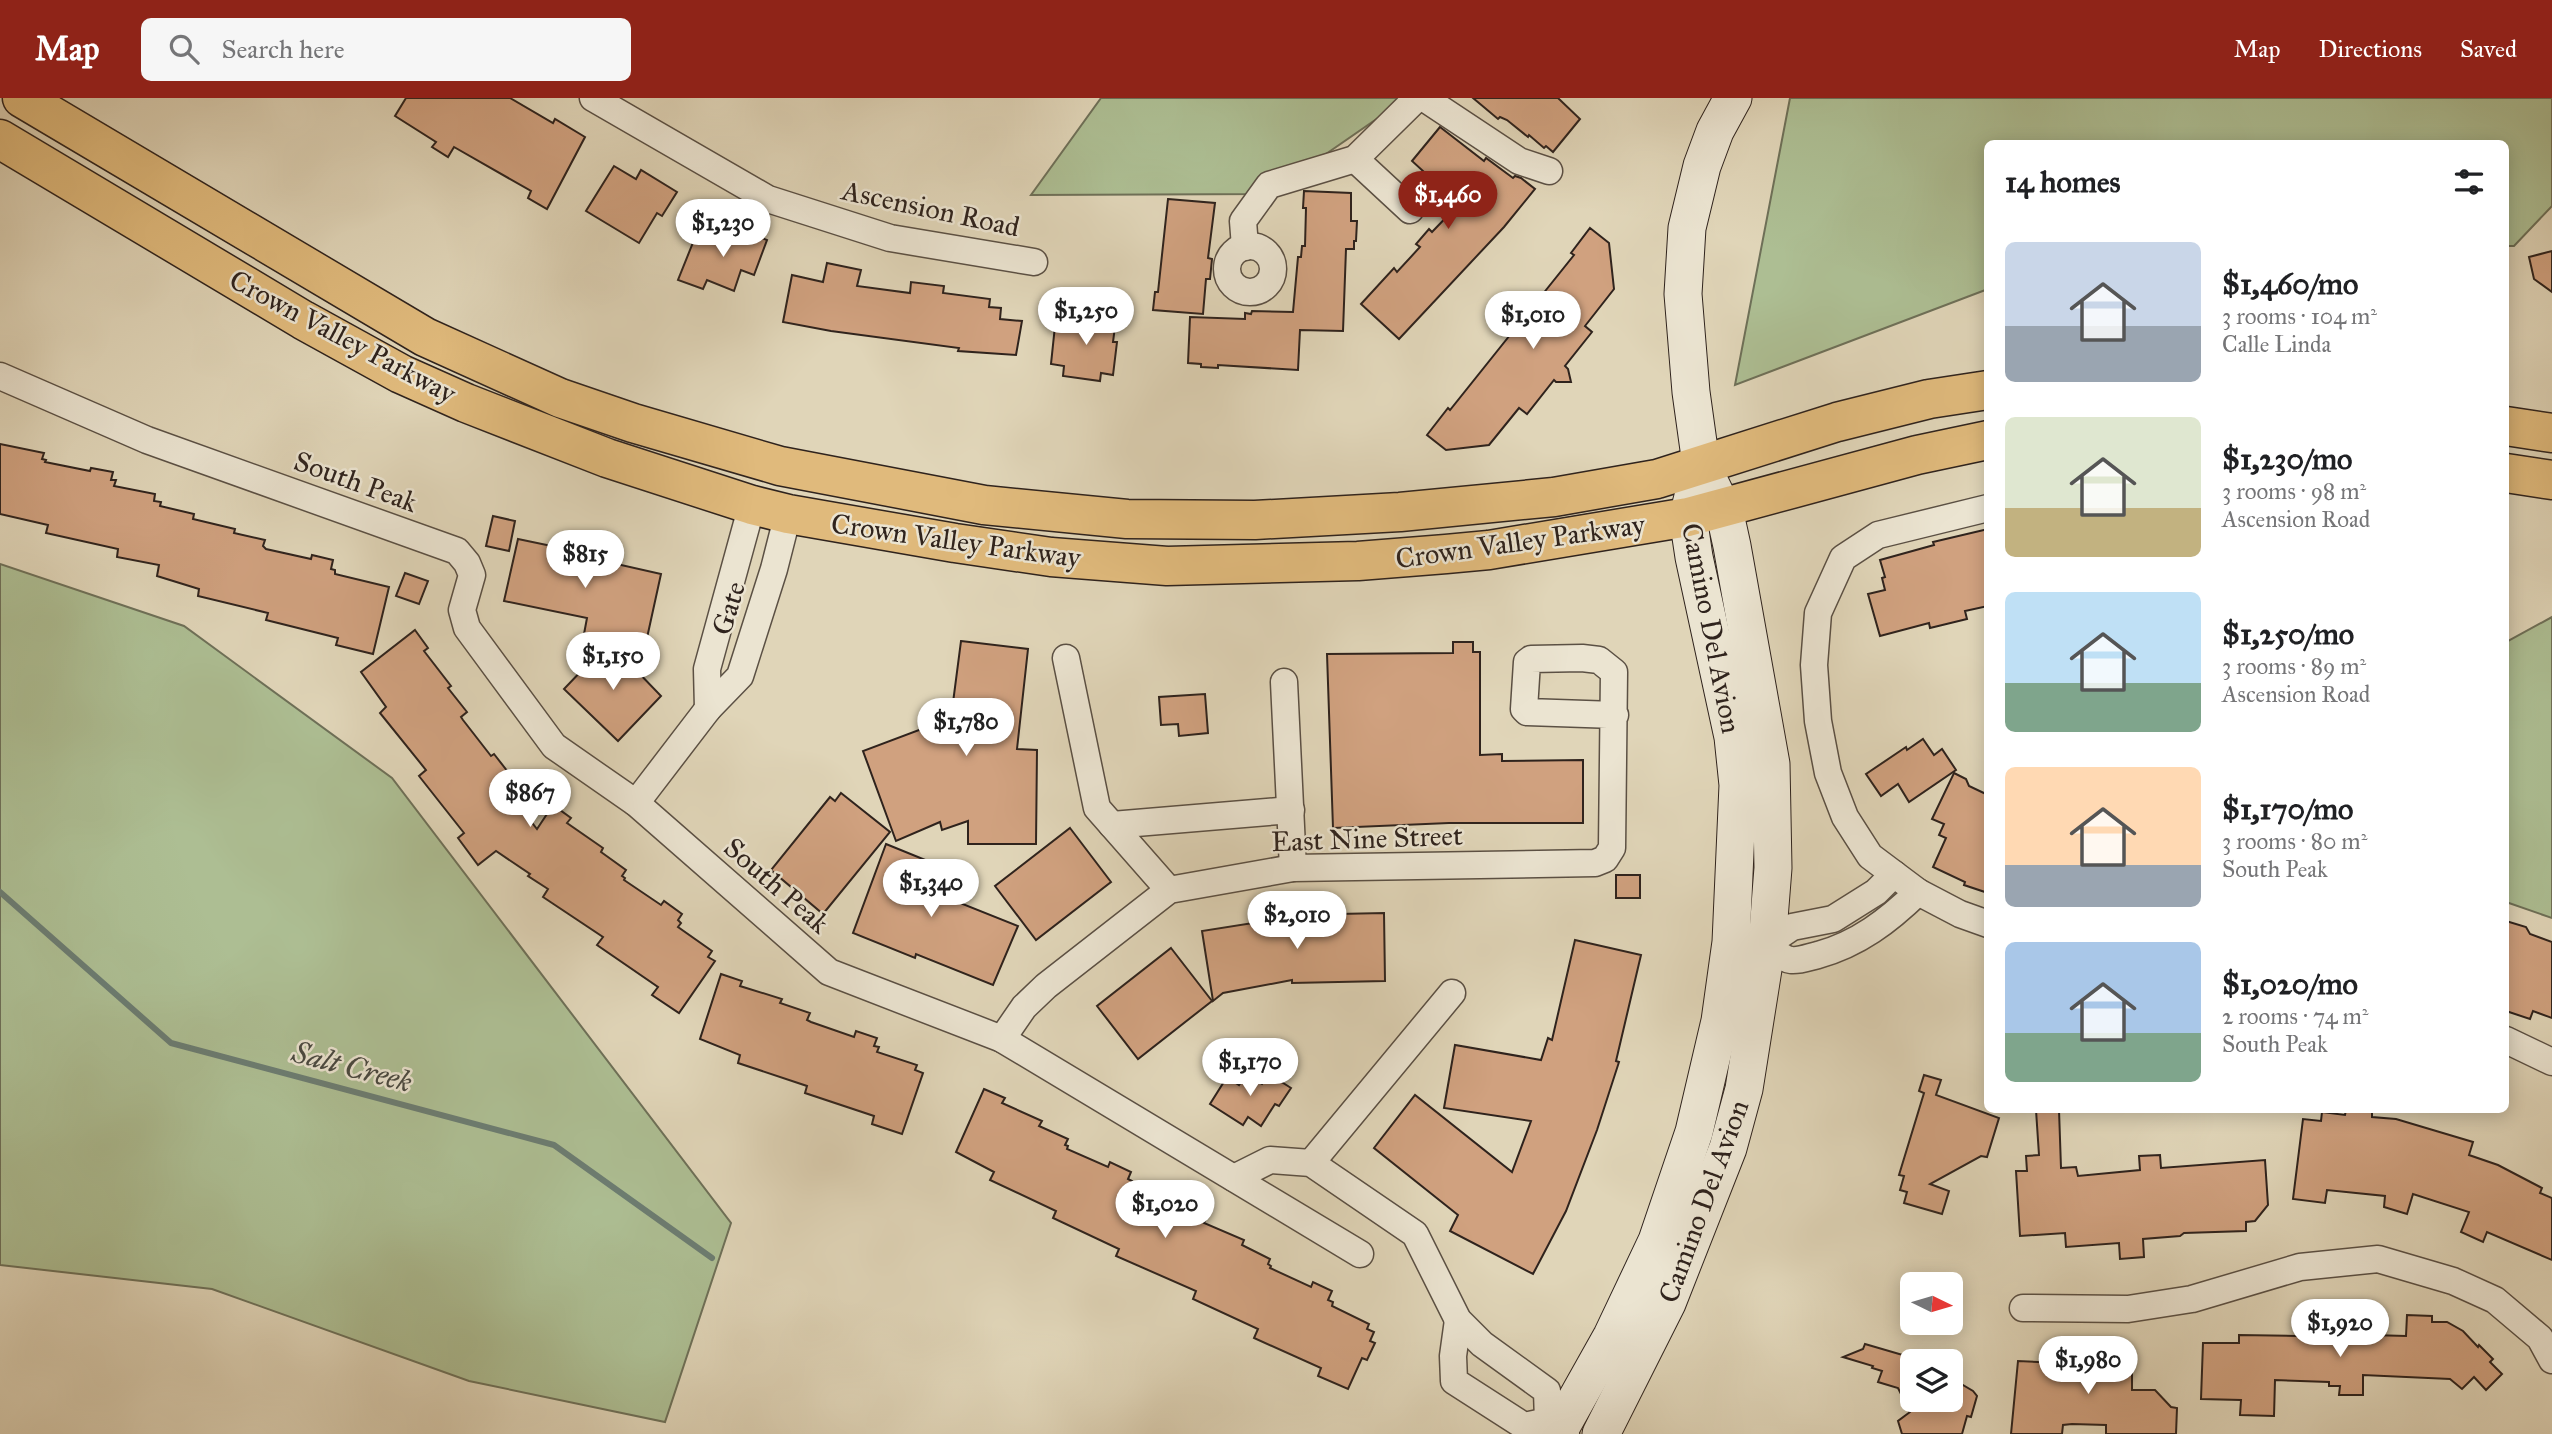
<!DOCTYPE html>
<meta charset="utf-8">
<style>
:root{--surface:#fff;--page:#f6f6f6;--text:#202124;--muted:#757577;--accent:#8f2418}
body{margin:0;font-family:"IM FELL Great Primer",serif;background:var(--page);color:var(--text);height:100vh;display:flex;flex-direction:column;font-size:26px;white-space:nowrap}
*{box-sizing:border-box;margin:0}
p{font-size:23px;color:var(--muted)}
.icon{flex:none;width:38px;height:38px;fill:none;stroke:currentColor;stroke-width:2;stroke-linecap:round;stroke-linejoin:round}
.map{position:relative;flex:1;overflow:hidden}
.panel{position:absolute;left:1984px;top:42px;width:525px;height:973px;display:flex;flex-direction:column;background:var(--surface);border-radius:10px;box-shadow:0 4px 18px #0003}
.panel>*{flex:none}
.needle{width:46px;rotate:95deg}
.buttons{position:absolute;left:1900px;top:1174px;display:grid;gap:14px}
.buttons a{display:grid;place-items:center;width:63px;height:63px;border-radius:10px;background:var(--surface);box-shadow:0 4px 18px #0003;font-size:35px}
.price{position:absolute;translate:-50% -60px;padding:0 16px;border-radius:24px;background:#fff;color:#222;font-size:23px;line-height:46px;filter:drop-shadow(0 2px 4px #0008)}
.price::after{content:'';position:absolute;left:50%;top:42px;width:21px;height:16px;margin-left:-10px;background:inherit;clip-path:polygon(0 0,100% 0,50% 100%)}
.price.selected{background:var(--accent);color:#fff}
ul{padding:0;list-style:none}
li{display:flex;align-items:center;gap:21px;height:175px;padding:0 21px}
li span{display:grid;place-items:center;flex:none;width:196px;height:140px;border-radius:10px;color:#555}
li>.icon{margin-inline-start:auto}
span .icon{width:84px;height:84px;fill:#fffc;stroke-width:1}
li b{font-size:30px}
h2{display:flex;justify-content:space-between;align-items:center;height:84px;padding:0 21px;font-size:30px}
header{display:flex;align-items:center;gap:42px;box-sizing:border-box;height:98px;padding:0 35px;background:var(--accent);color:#fff}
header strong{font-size:33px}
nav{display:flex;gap:38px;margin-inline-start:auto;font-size:24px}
.search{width:490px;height:63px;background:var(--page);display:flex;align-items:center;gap:18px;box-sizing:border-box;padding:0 24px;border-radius:10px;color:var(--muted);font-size:26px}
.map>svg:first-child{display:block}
.green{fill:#adbe93;stroke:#6e7058;stroke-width:2}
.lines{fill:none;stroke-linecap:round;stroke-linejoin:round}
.stream{stroke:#6c7d72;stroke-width:6}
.building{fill:#d0a17f;stroke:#2f231d;stroke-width:2}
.minor-casing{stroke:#5b5044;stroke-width:29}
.secondary-casing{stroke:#2f231d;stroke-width:39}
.primary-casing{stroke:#2f231d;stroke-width:41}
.minor{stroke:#ebe4d1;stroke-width:26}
.secondary{stroke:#ebe4d1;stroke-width:37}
.primary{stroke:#e0ba7c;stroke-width:38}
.labels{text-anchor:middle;stroke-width:5;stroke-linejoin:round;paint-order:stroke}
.street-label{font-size:28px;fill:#2f231d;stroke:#ebe4d1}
.water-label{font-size:30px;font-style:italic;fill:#484840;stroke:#ebe4d1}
</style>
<header>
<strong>Map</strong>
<div class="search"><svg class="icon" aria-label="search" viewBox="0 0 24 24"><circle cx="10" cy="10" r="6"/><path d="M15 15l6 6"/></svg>Search here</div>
<nav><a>Map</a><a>Directions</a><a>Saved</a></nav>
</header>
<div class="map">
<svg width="2552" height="1336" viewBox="0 0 2552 1336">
<rect width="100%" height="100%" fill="#e0d5b8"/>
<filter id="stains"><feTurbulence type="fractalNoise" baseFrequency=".00286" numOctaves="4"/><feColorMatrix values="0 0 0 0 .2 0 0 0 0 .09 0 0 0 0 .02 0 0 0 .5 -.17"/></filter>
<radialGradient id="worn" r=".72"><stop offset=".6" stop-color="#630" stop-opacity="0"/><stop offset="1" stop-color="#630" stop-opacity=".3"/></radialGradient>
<g class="green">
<polygon points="1101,0 1407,0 1268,96 1031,97"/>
<polygon points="1790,0 2552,0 2552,108 2514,148 2506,148 2506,46 1988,46 1988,191 1735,287"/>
<polygon points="0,466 184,528 392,680 731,1125 665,1324 469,1283 212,1191 0,1167"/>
<polygon points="2552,519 2552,820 2506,804 2506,544"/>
</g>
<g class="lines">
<polyline class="stream" points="0,794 171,945 554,1047 712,1160"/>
</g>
<g class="building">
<polygon points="406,0 510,0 553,25 555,21 585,39 547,111 528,100 531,93 454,49 448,59 432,49 436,44 395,18"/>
<polygon points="1473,0 1558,0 1580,21 1553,54 1546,48 1544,50 1529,37 1528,39 1507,22 1500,19 1498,21"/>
<polygon points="1440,29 1484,63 1486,60 1513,80 1515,78 1521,80 1535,91 1504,129 1399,241 1361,206 1394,170 1397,174 1420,149 1416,146 1429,131 1432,134 1459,106 1412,63"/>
<polygon points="614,68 636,81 641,72 677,94 662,118 657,115 639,145 586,113"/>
<polygon points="1304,93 1351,95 1351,123 1357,123 1356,143 1354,143 1354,151 1346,151 1343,233 1300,232 1298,272 1218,267 1218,270 1201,269 1201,266 1188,265 1190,219 1245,221 1245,215 1251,216 1252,213 1293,214 1298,159 1301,159 1302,148 1305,148 1306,110 1303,110"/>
<polygon points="1168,101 1215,105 1208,160 1212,161 1210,181 1206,181 1203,216 1153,212 1155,194 1158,194"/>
<polygon points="730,127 767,142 754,177 741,172 734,193 707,182 703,191 678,182 696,137 723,147"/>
<polygon points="1590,130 1609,145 1614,191 1585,228 1592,234 1565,268 1568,271 1571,284 1556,284 1554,282 1527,316 1519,310 1489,347 1446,352 1427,337 1448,310 1450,312 1574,157 1571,155"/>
<polygon points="2552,153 2552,194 2534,181 2529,159"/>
<polygon points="827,165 861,172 857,188 910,195 911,184 944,188 943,195 990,201 989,209 1001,210 1000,221 1022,223 1016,257 958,253 959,250 831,233 783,224 792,177 823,184"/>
<polygon points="1070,216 1116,221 1113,244 1117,244 1113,277 1101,275 1100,283 1063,278 1064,268 1051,266 1055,228 1069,230"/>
<polygon points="0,346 44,355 42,361 46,362 45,364 90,373 91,370 113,374 111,382 116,382 114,388 155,396 154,403 161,404 160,408 194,416 193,421 235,431 234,435 265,442 263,448 266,451 311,461 312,457 333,462 331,471 335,472 335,476 389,489 373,556 336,547 338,540 266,522 268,515 198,498 199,491 157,478 159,467 117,459 118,451 46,435 48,427 0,416"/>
<polygon points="493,418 515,423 509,453 486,448"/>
<polygon points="1988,431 1988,508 1965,513 1967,521 1930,530 1929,525 1880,538 1868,496 1885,492 1882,480 1885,479 1880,462 1934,447 1933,444"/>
<polygon points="518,441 590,456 590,460 661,476 645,549 584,536 587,520 504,503"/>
<polygon points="405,475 428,483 419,506 396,498"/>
<polygon points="415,532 428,550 424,553 451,588 448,590 467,614 461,619 463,622 491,658 494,656 508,674 502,678 505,682 501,685 537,731 553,707 571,720 567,725 603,750 601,754 626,772 622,778 625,780 624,782 661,807 664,803 682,816 678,822 681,825 678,829 712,853 708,859 715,863 679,915 652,897 658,889 597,847 603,839 543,799 548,791 528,778 530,776 496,753 478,767 458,740 464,735 419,678 426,672 380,615 386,609 361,574"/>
<polygon points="961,543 1028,551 1017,651 1037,652 1036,746 968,746 968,723 942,732 940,724 896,743 863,653 951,620"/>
<polygon points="609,544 661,598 618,643 564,591"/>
<polygon points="1453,544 1473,544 1473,554 1480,554 1480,657 1502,656 1502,663 1583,662 1583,725 1449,725 1333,730 1327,556 1453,555"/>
<polygon points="1205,596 1208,635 1179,638 1178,626 1161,627 1159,599"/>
<polygon points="1923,641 1934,657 1942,651 1956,672 1909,704 1898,686 1881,698 1866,676 1906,649 1907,652"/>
<polygon points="1954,675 1966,681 1969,688 1988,697 1988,795 1964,787 1965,784 1933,769 1946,740 1939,737 1944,726 1932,721"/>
<polygon points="841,695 890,734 823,816 771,772 830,699 835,703"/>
<polygon points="1070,730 1111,784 1036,842 995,788"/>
<polygon points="886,746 950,772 940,797 1018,828 993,887 916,856 915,860 853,835"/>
<rect x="1616" y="777" width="24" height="23"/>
<polygon points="1384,815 1385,883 1292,885 1292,882 1223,895 1213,903 1202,833 1291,819 1291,817"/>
<polygon points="2506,823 2526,829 2530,836 2552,844 2552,920 2533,913 2530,921 2506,913"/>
<polygon points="1575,842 1641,857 1616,963 1619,964 1597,1032 1566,1113 1533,1176 1450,1133 1458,1117 1374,1050 1415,997 1512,1074 1531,1023 1444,1010 1455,947 1541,962 1548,940 1552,942"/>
<polygon points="1171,850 1212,903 1138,961 1097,908"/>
<polygon points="721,876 742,883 740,888 782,901 780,905 810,915 807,922 811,924 854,939 856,933 877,940 874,948 879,949 877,954 917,967 915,972 923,975 902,1036 872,1026 874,1018 805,995 807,988 738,965 740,957 700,941"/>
<polygon points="1246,976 1262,986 1269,976 1291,990 1279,1008 1275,1006 1261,1028 1248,1019 1243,1027 1210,1006 1227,979 1239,987"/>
<polygon points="1924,977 1941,982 1936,997 1999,1020 1987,1059 1981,1058 1930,1086 1949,1093 1942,1116 1904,1105 1907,1094 1900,1092 1904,1078 1899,1077 1924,995 1919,993"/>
<polygon points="984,991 1005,1000 1002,1005 1042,1023 1039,1028 1068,1041 1065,1047 1068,1048 1067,1051 1108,1069 1110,1064 1131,1074 1128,1081 1132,1083 1130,1088 1185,1113 1186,1110 1206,1119 1204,1125 1244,1142 1242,1147 1270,1161 1268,1166 1271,1168 1270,1170 1311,1189 1313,1184 1332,1193 1328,1202 1333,1204 1332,1208 1369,1226 1367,1231 1374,1234 1370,1243 1375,1245 1367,1262 1362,1260 1348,1291 1318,1278 1321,1270 1254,1240 1258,1231 1193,1201 1196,1193 1116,1158 1119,1151 1053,1120 1056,1113 990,1082 994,1074 956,1054"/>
<polygon points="2036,1012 2059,1012 2061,1070 2076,1069 2078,1078 2140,1072 2139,1058 2160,1057 2161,1070 2265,1062 2268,1107 2255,1123 2246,1124 2246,1133 2184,1135 2180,1138 2143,1141 2144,1159 2120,1161 2119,1145 2066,1149 2065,1135 2020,1138 2016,1073 2027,1073 2026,1058 2039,1057"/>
<polygon points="2346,1012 2372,1013 2372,1019 2396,1021 2473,1044 2469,1057 2498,1067 2542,1090 2540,1095 2552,1100 2552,1162 2487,1134 2483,1144 2461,1134 2469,1114 2413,1096 2407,1116 2384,1109 2385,1098 2327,1092 2325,1105 2293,1101 2303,1021 2321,1023 2322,1014 2345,1017"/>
<polygon points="2346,1203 2371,1204 2371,1237 2406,1238 2407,1217 2432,1218 2432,1224 2447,1224 2463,1233 2478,1249 2479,1247 2493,1261 2490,1264 2502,1276 2486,1292 2474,1279 2462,1291 2450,1281 2363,1277 2363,1297 2339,1297 2340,1288 2329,1288 2329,1284 2275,1282 2274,1318 2240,1317 2241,1302 2201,1301 2203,1245 2239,1245 2239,1237 2297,1238 2297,1232 2344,1233"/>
<polygon points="1865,1246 1913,1260 1913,1302 1951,1302 1951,1280 1973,1293 1977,1298 1971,1319 1967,1318 1962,1336 1902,1336 1898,1323 1910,1314 1898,1290 1878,1284 1882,1273 1872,1270 1873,1268 1843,1259 1863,1251"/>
<polygon points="2110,1251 2132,1251 2132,1292 2155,1292 2171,1309 2177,1310 2176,1336 2106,1336 2106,1327 2072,1326 2063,1327 2062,1336 2011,1336 2018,1263 2062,1265 2063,1252 2110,1253"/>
</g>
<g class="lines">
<defs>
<g id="minor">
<polyline points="593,0 768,101 890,140 1034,164"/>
<polyline points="1424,0 1519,63 1549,73"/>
<polyline points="1355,61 1410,112"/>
<circle cx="1250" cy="171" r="23"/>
<polyline points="1245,149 1243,123 1269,87 1355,61 1417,0"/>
<polyline points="0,278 147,342 457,453 467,465 472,477 462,512 467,530 554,648 636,705 829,874 1002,941 1360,1156"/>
<polyline points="1988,410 1878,437 1843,460 1818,515 1814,567 1818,623 1828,675 1845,719 1870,758 1918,794 1960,816 1988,826"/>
<polyline points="1066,560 1097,710 1169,792"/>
<polyline points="1284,584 1293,770"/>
<polyline points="708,611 707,571 752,407"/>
<polyline points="636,705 708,611 740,578 774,471 788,416"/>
<polyline points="1112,727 1291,712"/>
<path d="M1753 845C1776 846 1776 860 1791 862 1800 863 1809 859 1818 857 1858 846 1888 823 1918 794"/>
<polyline points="1767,846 1792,829 1833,821 1876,794 1894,776"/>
<polyline points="1002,941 1024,909 1046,888 1169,792 1293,770 1595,765 1605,761 1612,750 1614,574 1599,562 1582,560 1531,561 1527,564 1524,611 1527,614 1615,617"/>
<polyline points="2506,942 2552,964"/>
<polyline points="1311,1065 1452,895"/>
<polyline points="1234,1080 1270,1062 1311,1065 1415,1136 1458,1222 1482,1246 1547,1293 1548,1323 1566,1336"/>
<polyline points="2023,1210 2128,1211 2192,1201 2300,1169 2378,1161 2453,1183 2495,1202 2540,1240 2552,1262"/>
<polyline points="1458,1222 1453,1258 1454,1283 1524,1328 1548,1323"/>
</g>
<g id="secondary">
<polyline points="1557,1336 1612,1238 1657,1143 1694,1034 1720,923 1731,844 1738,687 1733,639 1694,459 1688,419 1701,366 1691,294 1683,196 1687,130 1702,68 1715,33 1733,0"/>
<polyline points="1601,1336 1667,1205 1728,1050 1744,991 1767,846 1773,770 1771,666 1732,448 1725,416 1709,383"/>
</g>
<g id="primary">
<polyline points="22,0 425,239 560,300 633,325 780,368 984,407 1127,421 1255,422 1400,414 1554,399 1657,381 1837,324 1929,301 1988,292"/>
<polyline points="0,41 303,222 401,276 466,305 607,360 752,407 788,416 955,445 1051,459 1167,468 1358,463 1446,456 1489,452 1688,419 1917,357 1988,342"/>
<polyline points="2506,328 2552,335"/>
<polyline points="2506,375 2552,382"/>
</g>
</defs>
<use href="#minor" class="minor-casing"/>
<use href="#secondary" class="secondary-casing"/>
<use href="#primary" class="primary-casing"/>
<use href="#minor" class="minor"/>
<use href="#secondary" class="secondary"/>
<use href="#primary" class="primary"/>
</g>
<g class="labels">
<g class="street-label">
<text transform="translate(931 110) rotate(12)" y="10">Ascension Road</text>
<text transform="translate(343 238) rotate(28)" y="10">Crown Valley Parkway</text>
<text transform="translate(356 383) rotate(20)" y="10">South Peak</text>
<text transform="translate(956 442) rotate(8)" y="10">Crown Valley Parkway</text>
<text transform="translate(1520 443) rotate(-8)" y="10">Crown Valley Parkway</text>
<text transform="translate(728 510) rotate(-73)" y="10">Gate</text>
<text transform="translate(1712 530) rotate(79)" y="10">Camino Del Avion</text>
<text transform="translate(1367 740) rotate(-2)" y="10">East Nine Street</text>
<text transform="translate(777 787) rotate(41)" y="10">South Peak</text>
<text transform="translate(1703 1103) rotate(-70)" y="10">Camino Del Avion</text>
</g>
<g class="water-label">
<text transform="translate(352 969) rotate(15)" y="10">Salt Creek</text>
</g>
</g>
<rect width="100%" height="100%" filter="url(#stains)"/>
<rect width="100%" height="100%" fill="url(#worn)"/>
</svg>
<div class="buttons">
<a><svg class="needle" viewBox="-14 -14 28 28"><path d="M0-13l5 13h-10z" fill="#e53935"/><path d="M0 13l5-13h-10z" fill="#757577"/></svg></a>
<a><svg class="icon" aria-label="layers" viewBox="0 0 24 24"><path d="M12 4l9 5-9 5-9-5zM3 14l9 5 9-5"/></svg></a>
</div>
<b class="price selected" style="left:1448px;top:133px">$1,460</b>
<b class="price" style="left:723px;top:161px">$1,230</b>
<b class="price" style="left:1086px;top:249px">$1,250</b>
<b class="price" style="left:1533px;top:253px">$1,010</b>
<b class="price" style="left:585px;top:492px">$815</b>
<b class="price" style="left:613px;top:594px">$1,150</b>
<b class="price" style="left:966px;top:660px">$1,780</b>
<b class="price" style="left:530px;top:731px">$867</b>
<b class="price" style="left:931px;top:821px">$1,340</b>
<b class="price" style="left:1297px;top:853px">$2,010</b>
<b class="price" style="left:1250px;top:1000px">$1,170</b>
<b class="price" style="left:1165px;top:1142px">$1,020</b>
<b class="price" style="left:2340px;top:1261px">$1,920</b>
<b class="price" style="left:2088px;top:1298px">$1,980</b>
<section class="panel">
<h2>14 homes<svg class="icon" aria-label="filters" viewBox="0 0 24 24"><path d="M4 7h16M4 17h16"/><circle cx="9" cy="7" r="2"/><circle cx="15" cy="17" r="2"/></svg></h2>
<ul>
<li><span style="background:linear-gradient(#c9d6e8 60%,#9aa5b1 0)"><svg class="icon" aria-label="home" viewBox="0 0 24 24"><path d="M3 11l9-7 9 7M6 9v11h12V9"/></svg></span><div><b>$1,460/mo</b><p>3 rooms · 104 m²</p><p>Calle Linda</p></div></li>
<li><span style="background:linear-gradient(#dfe7d0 65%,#c2b280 0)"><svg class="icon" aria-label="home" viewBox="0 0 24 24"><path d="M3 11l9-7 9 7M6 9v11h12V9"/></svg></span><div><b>$1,230/mo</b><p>3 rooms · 98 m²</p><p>Ascension Road</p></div></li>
<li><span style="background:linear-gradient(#bfe0f5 65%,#7fa58c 0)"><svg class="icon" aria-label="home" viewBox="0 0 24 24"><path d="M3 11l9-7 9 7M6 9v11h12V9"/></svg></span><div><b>$1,250/mo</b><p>3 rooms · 89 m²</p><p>Ascension Road</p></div></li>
<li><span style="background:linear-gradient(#ffd9b3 70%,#9aa5b1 0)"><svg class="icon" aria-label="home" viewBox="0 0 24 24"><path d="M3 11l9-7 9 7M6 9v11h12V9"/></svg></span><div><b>$1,170/mo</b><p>3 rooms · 80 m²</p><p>South Peak</p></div></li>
<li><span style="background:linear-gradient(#a9c7e8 65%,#7fa58c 0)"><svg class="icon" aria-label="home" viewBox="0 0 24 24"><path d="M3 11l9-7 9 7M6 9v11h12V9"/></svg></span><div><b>$1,020/mo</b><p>2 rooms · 74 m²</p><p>South Peak</p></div></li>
</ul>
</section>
</div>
